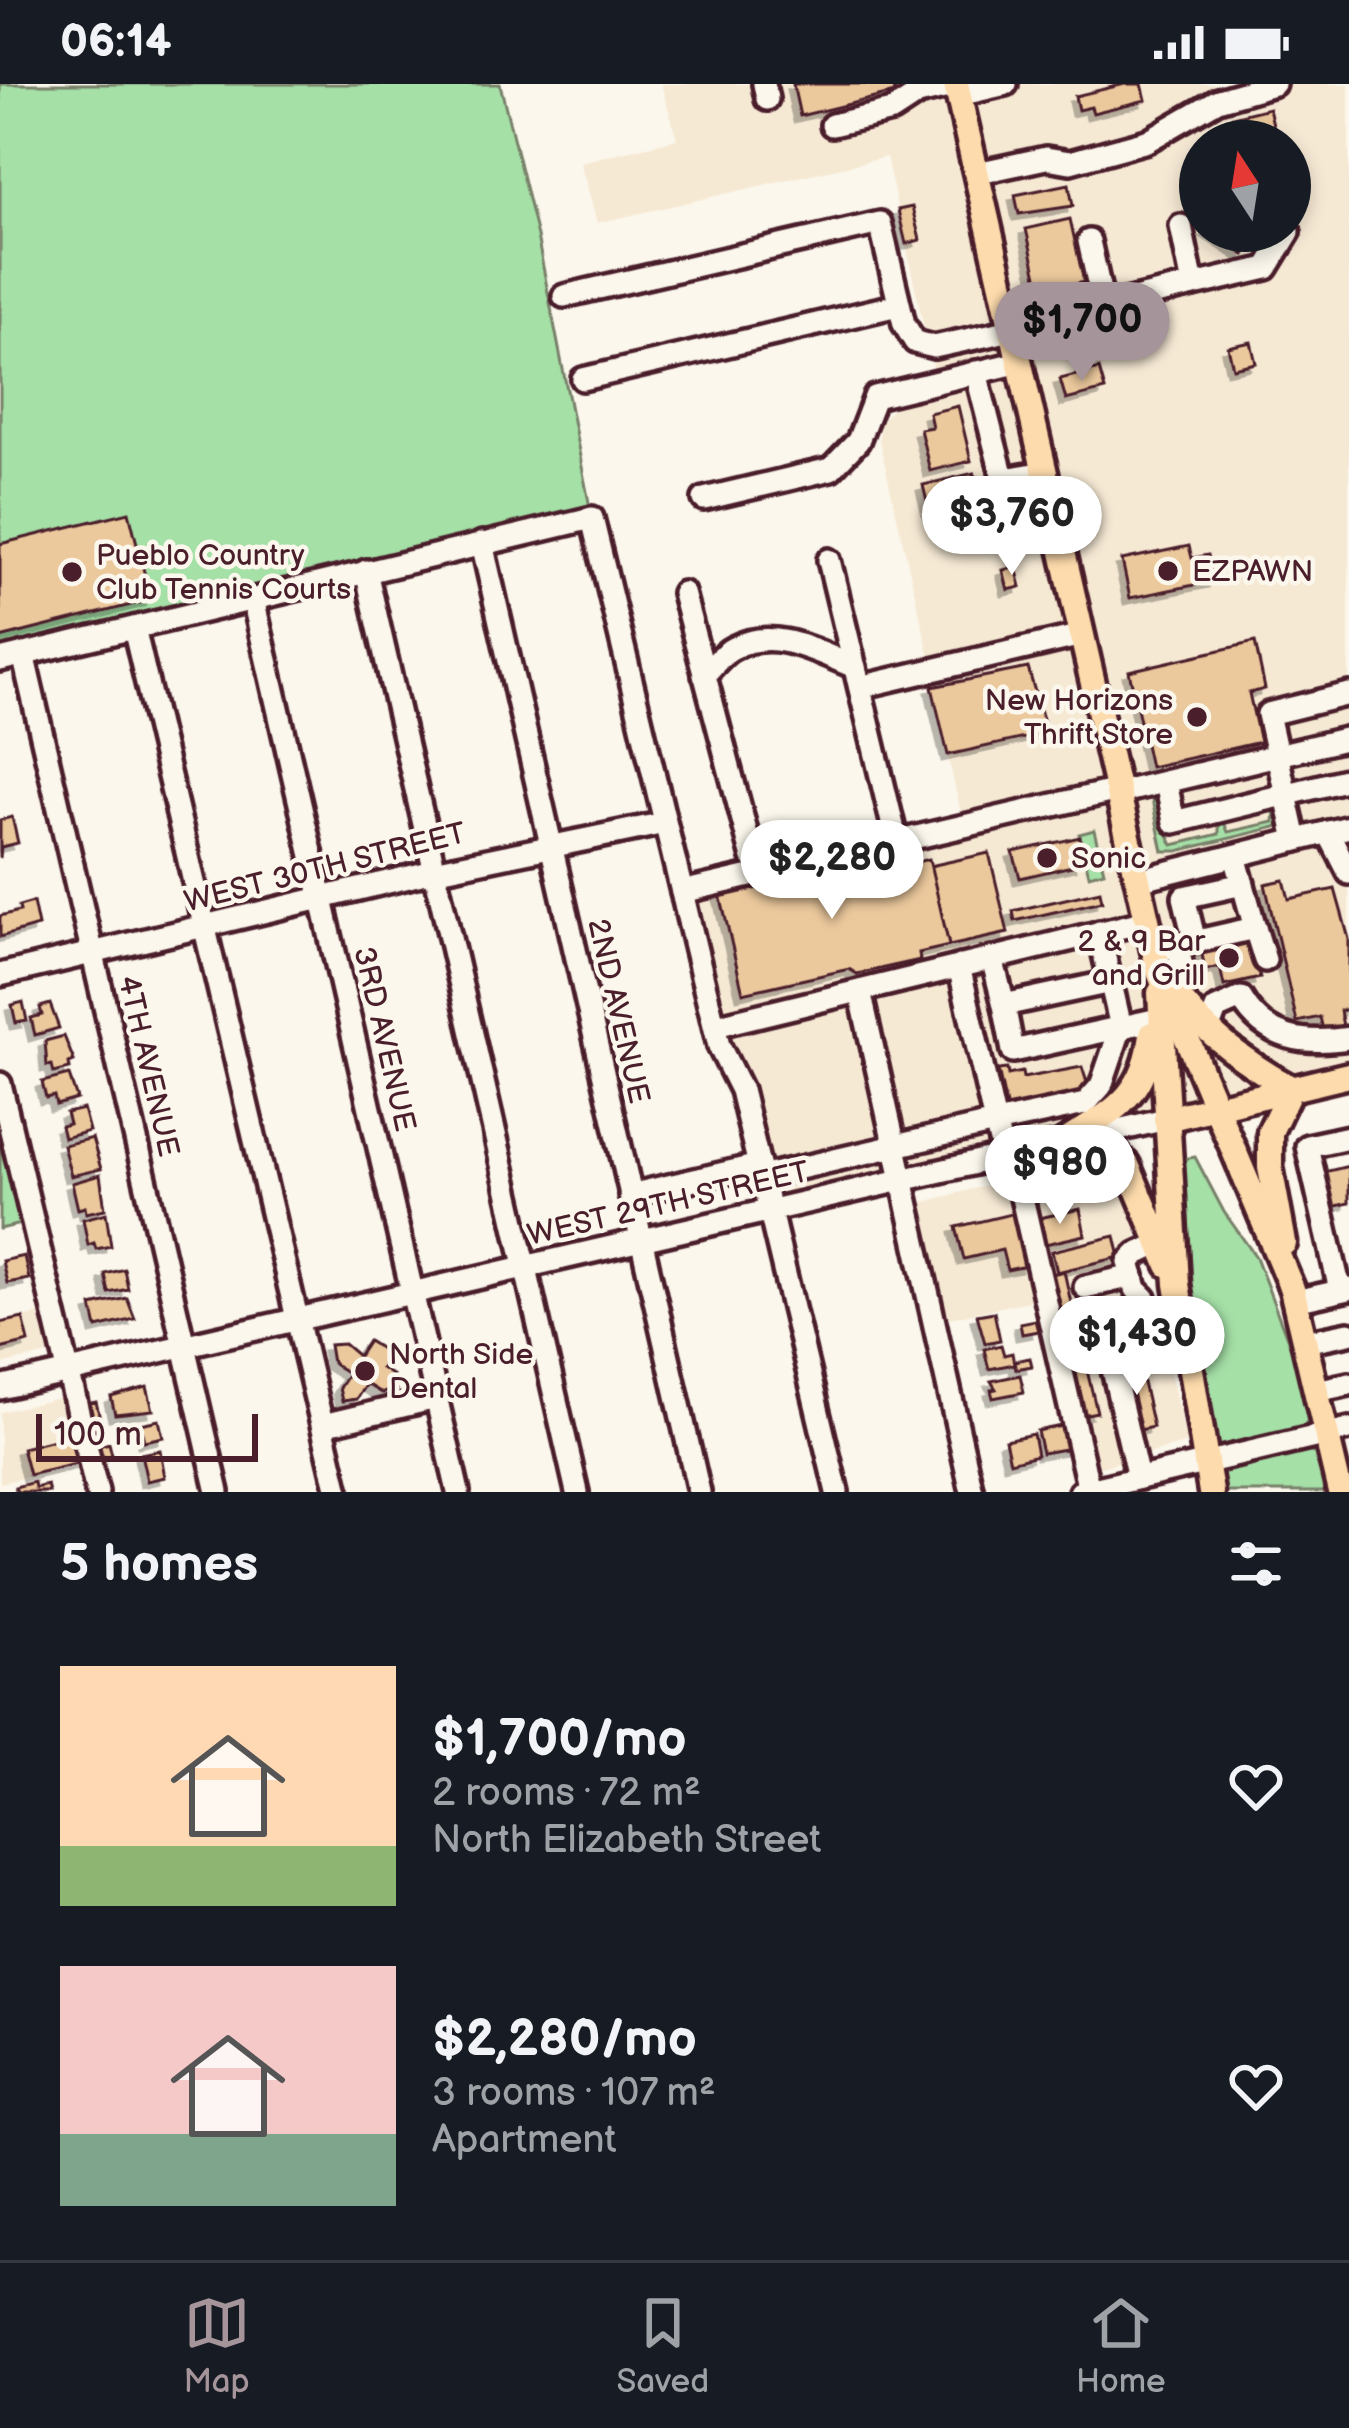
<!DOCTYPE html>
<meta charset="utf-8">
<style>
:root{--surface:#171b24;--page:#242831;--text:#f1f3f6;--muted:#9ea1a6;--line:#363941;--accent:#a6949b}
body{margin:0;font-family:"Balsamiq Sans",sans-serif;background:var(--page);color:var(--text);height:100vh;display:flex;flex-direction:column;font-size:45px;white-space:nowrap}
*{box-sizing:border-box;margin:0}
p{font-size:39px;color:var(--muted)}
.icon{flex:none;width:66px;height:66px;fill:none;stroke:currentColor;stroke-width:2;stroke-linecap:round;stroke-linejoin:round}
.map{position:relative;height:1408px;overflow:hidden}
.details{display:flex;flex-direction:column;background:var(--surface);flex:1}
.details>*{flex:none}
.needle{width:78px;rotate:348deg}
.tools{position:absolute;left:1179px;top:36px;display:grid;gap:24px}
.tools a{display:grid;place-items:center;width:132px;height:132px;border-radius:50%;background:var(--surface);box-shadow:0 6px 18px #0003;font-size:60px}
.scale{position:absolute;left:36px;bottom:30px;width:222px;box-sizing:border-box;padding-left:12px;border:6px solid #4a1f2b;border-top:0;font-size:33px;line-height:42px;white-space:nowrap;color:#4a1f2b;-webkit-text-stroke:9px #fbf7ec;paint-order:stroke}
.price{position:absolute;translate:-50% -102px;padding:0 27px;border-radius:42px;background:#fff;color:#222;font-size:39px;line-height:78px;filter:drop-shadow(0 3px 6px #0008)}
.price::after{content:'';position:absolute;left:50%;top:72px;width:36px;height:27px;margin-left:-18px;background:inherit;clip-path:polygon(0 0,100% 0,50% 100%)}
.price.current{background:var(--accent);color:#111}
ul{padding:0;list-style:none}
li{display:flex;align-items:center;gap:36px;height:300px;padding:0 60px}
li span{display:grid;place-items:center;flex:none;width:336px;height:240px;border-radius:0px;color:#555}
li>.icon{margin-inline-start:auto}
span .icon{width:144px;height:144px;fill:#fffc;stroke-width:1}
li b{font-size:51px}
h2{display:flex;justify-content:space-between;align-items:center;height:144px;padding:0 60px;font-size:51px}
.status{display:flex;justify-content:space-between;align-items:center;height:84px;padding:0 60px;background:var(--surface);direction:ltr}
.status svg{height:33px;fill:currentColor}
.dock{display:flex;justify-content:space-around;align-items:center;height:168px;border-top:3px solid var(--line);background:var(--surface);font-size:33px;color:var(--muted)}
.dock a{display:grid;justify-items:center;gap:6px}
.dock .current{color:var(--accent)}
.map>svg:first-child{display:block}
.built{fill:#f6e9d4;fill-rule:evenodd}
.green{fill:#a5e0a7;stroke:#788069;stroke-width:3}
.building{fill:#ecc99d;stroke:#4a1f2b;stroke-width:3;filter:url(#shadow)}
.lines{fill:none;stroke-linecap:round;stroke-linejoin:round}
.minor-casing{stroke:#4a1f2b;stroke-width:30}
.major-casing{stroke:#4a1f2b;stroke-width:33}
.minor{stroke:#fbf7ec;stroke-width:21}
.major{stroke:#fddbac;stroke-width:24}
.poi-dot{fill:#4a1f2b;stroke:#fbf7ec;stroke-width:4.5}
.labels{text-anchor:middle;stroke-width:9;stroke-linejoin:round;paint-order:stroke}
.poi-label{font-size:30px;fill:#4a1f2b;stroke:#fbf7ec;text-anchor:start}
.street-label{font-size:30px;fill:#4a1f2b;stroke:#fbf7ec}
</style>
<div class="status"><b>06:14</b><svg viewBox="0 0 49 12"><path d="M0 12V9h3v3zM5 12V6h3v6zM10 12V3h3v9zM15 12V0h3v12zM26 1h20v11H26zM47 4h2v5h-2z"/></svg></div>
<div class="map">
<svg width="1349" height="1408" viewBox="0 0 1349 1408">
<defs>
<filter id="shadow"><feDropShadow dx="-6" dy="6" stdDeviation="0" flood-color="#0004"/></filter>
</defs>
<rect width="100%" height="100%" fill="#fbf7ec"/>
<filter id="ink" filterUnits="userSpaceOnUse"><feTurbulence type="fractalNoise" baseFrequency=".00833" numOctaves="2"/><feDisplacementMap in="SourceGraphic" scale="24" xChannelSelector="R" yChannelSelector="G"/><feConvolveMatrix kernelMatrix="1 2 1 2 8 2 1 2 1" color-interpolation-filters="sRGB"/></filter>
<g filter="url(#ink)">
<g class="built">
<path d="M661 0H1349V991L769 1126 681 803 963 738 932 603 930 574 879 356 880 339 890 327 936 297 886 73 597 139 580 78 677 55ZM1200 57H1290V147H1200Z"/>
<polygon points="1085,1075 1102,1077 1115,1085 1125,1103 1187,1359 1079,1389 1038,1215 945,1235 917,1120"/>
<polygon points="49,1228 57,1268 0,1281 0,1239"/>
<polygon points="68,1312 83,1380 0,1399 0,1328"/>
</g>
<g class="green">
<polygon points="0,0 500,0 537,152 592,434 253,515 74,545 0,564"/>
<polygon points="1152,716 1160,719 1166,747 1173,761 1219,750 1219,737 1223,736 1228,748 1274,738 1275,723 1282,738 1276,743 1178,767 1163,767"/>
<polygon points="1094,746 1104,787 1089,791 1079,750"/>
<polygon points="0,1017 29,1138 0,1145"/>
<polygon points="1195,1073 1224,1128 1256,1173 1295,1275 1309,1335 1303,1345 1225,1363 1214,1361 1197,1284 1178,1076"/>
<polygon points="1308,1366 1318,1372 1326,1408 1224,1408 1220,1393 1227,1384"/>
</g>
<g class="building">
<polygon points="793,0 893,0 895,9 800,32"/>
<polygon points="1125,0 1142,0 1146,16 1093,29 1091,23 1078,26 1075,12"/>
<polygon points="1269,24 1277,57 1233,57 1228,34"/>
<polygon points="1069,100 1073,122 1019,130 1015,111"/>
<polygon points="912,123 920,156 906,160 898,126"/>
<polygon points="1070,135 1084,198 1041,209 1026,145"/>
<polygon points="1208,147 1260,147 1245,171"/>
<polygon points="1251,258 1256,279 1233,284 1228,263"/>
<polygon points="1099,285 1105,306 1066,316 1060,295"/>
<polygon points="958,322 971,377 930,387 920,345 932,343 929,329"/>
<polygon points="974,389 981,419 930,430 923,401"/>
<polygon points="129,428 151,516 0,554 0,460"/>
<polygon points="1189,462 1192,474 1208,471 1214,497 1130,514 1122,476"/>
<polygon points="1016,483 1021,503 1008,506 1003,486"/>
<polygon points="1255,558 1265,605 1249,609 1260,658 1150,683 1129,587"/>
<polygon points="1028,584 1047,649 948,671 932,603"/>
<polygon points="12,733 18,759 1,763 0,774 0,736"/>
<polygon points="1080,753 1082,763 1077,764 1081,780 1020,794 1013,768"/>
<polygon points="989,769 1008,849 949,862 930,782"/>
<polygon points="857,775 860,791 929,775 949,862 919,869 920,876 857,890 849,885 743,909 719,806"/>
<polygon points="1284,796 1289,815 1335,805 1349,855 1349,925 1340,927 1343,942 1323,946 1320,933 1297,938 1265,800"/>
<polygon points="1100,807 1102,817 1015,837 1013,827"/>
<polygon points="33,818 38,842 0,853 0,832 20,827 19,822"/>
<polygon points="1251,854 1260,894 1224,902 1220,883 1205,886 1201,865"/>
<polygon points="23,918 27,937 16,939 12,921"/>
<polygon points="50,920 59,944 35,951 31,934 42,931 40,923"/>
<polygon points="64,952 74,977 69,979 70,985 54,989 52,981 47,982 45,957"/>
<polygon points="1082,983 1091,1011 1007,1026 998,986 1007,985 1008,991 1022,988 1023,994"/>
<polygon points="69,991 77,1015 56,1021 54,1012 46,1014 42,998"/>
<polygon points="83,1025 89,1047 64,1054 61,1042 69,1040 66,1029"/>
<polygon points="92,1054 101,1085 71,1092 63,1061"/>
<polygon points="1349,1082 1349,1119 1332,1123 1324,1088"/>
<polygon points="100,1091 105,1125 86,1129 85,1123 78,1125 72,1099"/>
<polygon points="1080,1125 1085,1151 1041,1161 1035,1135"/>
<polygon points="106,1129 111,1162 96,1165 94,1159 88,1161 83,1135"/>
<polygon points="1015,1129 1027,1182 1007,1186 1002,1166 964,1175 956,1143"/>
<polygon points="1115,1152 1120,1173 1057,1188 1052,1167"/>
<polygon points="24,1172 29,1195 7,1199 2,1177"/>
<polygon points="124,1185 128,1205 109,1209 105,1190"/>
<polygon points="1064,1187 1073,1228 1057,1231 1048,1191"/>
<polygon points="127,1214 135,1235 97,1244 92,1222"/>
<polygon points="1129,1216 1134,1237 1072,1251 1067,1230"/>
<polygon points="994,1228 1000,1256 985,1259 977,1231"/>
<polygon points="23,1234 29,1258 0,1265 0,1239"/>
<polygon points="1035,1236 1038,1247 1022,1250 1020,1239"/>
<polygon points="368,1257 389,1270 381,1284 393,1292 396,1306 381,1309 366,1300 356,1315 342,1317 339,1304 348,1289 332,1279 329,1261 344,1260 358,1272"/>
<polygon points="1001,1261 1004,1271 1012,1269 1014,1280 989,1285 984,1265"/>
<polygon points="1030,1274 1032,1282 1016,1285 1014,1277"/>
<polygon points="1084,1274 1097,1328 1077,1332 1065,1278"/>
<polygon points="1139,1281 1153,1343 1135,1347 1120,1286"/>
<polygon points="1020,1291 1024,1308 993,1314 991,1306 996,1305 991,1297"/>
<polygon points="147,1303 153,1326 115,1330 111,1313"/>
<polygon points="96,1318 100,1334 86,1337 82,1321"/>
<polygon points="159,1336 163,1353 144,1357 140,1340"/>
<polygon points="1066,1341 1071,1364 1042,1369 1037,1347"/>
<polygon points="1033,1350 1037,1371 1010,1378 1005,1356"/>
<polygon points="73,1351 80,1379 29,1391 22,1364"/>
<polygon points="109,1359 112,1371 97,1374 95,1363"/>
<polygon points="160,1366 165,1393 147,1397 141,1370"/>
<polygon points="34,1398 35,1404 47,1401 49,1408 17,1408 15,1403"/>
</g>
<g class="lines">
<defs>
<g id="minor">
<polyline points="764,0 767,15"/>
<polyline points="959,11 1006,0"/>
<polyline points="832,41 892,27 918,10 957,1"/>
<polyline points="977,89 1046,74 1070,78 1147,57 1218,16 1274,0"/>
<polyline points="1181,142 1193,201"/>
<polyline points="1089,157 1102,216"/>
<polyline points="564,212 880,139 904,240 915,258 934,263 1012,246"/>
<polyline points="1010,236 1102,216 1104,222 1267,184 1289,148"/>
<polyline points="976,288 1002,390 1011,394 1045,388"/>
<polyline points="583,295 898,221"/>
<polyline points="704,415 831,385 858,357 875,313 1020,278"/>
<polyline points="482,459 699,1408"/>
<polyline points="829,476 893,742"/>
<polyline points="366,487 577,1408"/>
<polyline points="683,509 753,774"/>
<polyline points="253,515 458,1408"/>
<polyline points="134,544 338,1408"/>
<polyline points="23,570 218,1408"/>
<polyline points="0,576 592,434 719,962 741,1006 837,1408"/>
<path d="M704 591C713 583 722 569 733 564 774 542 817 568 855 583"/>
<polyline points="860,603 1082,551"/>
<polyline points="1166,698 1174,738 1349,695"/>
<polyline points="1118,709 1349,654"/>
<polyline points="1328,748 1349,789"/>
<polyline points="1296,756 1268,630 1349,610"/>
<polyline points="1138,796 1349,743"/>
<polyline points="682,808 1118,706"/>
<polyline points="1255,844 1265,876"/>
<polyline points="1195,858 1184,813 1243,800"/>
<polyline points="1154,867 1255,844 1235,772"/>
<polyline points="992,874 1004,921"/>
<polyline points="0,891 434,787 665,739"/>
<polyline points="1111,898 1004,921 1013,967 1154,936"/>
<polyline points="1172,904 1187,902 1177,862"/>
<polyline points="860,907 972,1408"/>
<polyline points="715,942 1147,837"/>
<path d="M1208 947 1216 925 1241 914C1265 956 1305 961 1349 954"/>
<polyline points="0,1000 97,1408"/>
<polyline points="1012,1070 1089,1406"/>
<polyline points="1004,1072 995,1039 1085,1020 1101,1002 1121,943 1099,848"/>
<polyline points="761,1093 995,1039 959,882"/>
<polyline points="630,1111 759,1081"/>
<polyline points="1085,1203 1133,1192"/>
<polyline points="1340,1206 1307,1062 1349,1053"/>
<polyline points="1295,1217 1349,1205"/>
<polyline points="1305,1258 1349,1249"/>
<polyline points="1157,1267 1145,1214 1136,1205 1129,1178 1137,1170 1160,1159"/>
<polyline points="0,1304 1166,1035"/>
<polyline points="1316,1307 1349,1300"/>
<polyline points="323,1341 436,1314"/>
<polyline points="1138,1394 1111,1277 1186,1261"/>
<polyline points="1080,1408 1349,1345"/>
</g>
<g id="major">
<polyline points="956,0 1159,888 1292,1205 1340,1408"/>
<polyline points="1160,909 1177,1200 1211,1408"/>
<path d="M1179 914C1210 953 1248 981 1291 1004L1270 1048V1083L1284 1159"/>
<polyline points="1166,1035 1349,991"/>
<path d="M1065 1058C1113 1027 1145 1013 1152 950"/>
<polyline points="1065,1058 1113,1066 1127,1081 1169,1181"/>
</g>
</defs>
<use href="#minor" class="minor-casing"/>
<use href="#major" class="major-casing"/>
<use href="#minor" class="minor"/>
<use href="#major" class="major"/>
</g>
</g>
<g class="poi-dot">
<circle cx="1168" cy="487" r="12"/>
<circle cx="72" cy="488" r="12"/>
<circle cx="1197" cy="633" r="12"/>
<circle cx="1047" cy="774" r="12"/>
<circle cx="1229" cy="874" r="12"/>
<circle cx="365" cy="1287" r="12"/>
</g>
<g class="labels">
<g class="poi-label">
<text x="96" y="481">Pueblo Country<tspan x="96" dy="34">Club Tennis Courts</tspan></text>
<text x="1192" y="497">EZPAWN</text>
<text x="1173" y="626" text-anchor="end">New Horizons<tspan x="1173" dy="34">Thrift Store</tspan></text>
<text x="1071" y="784">Sonic</text>
<text x="1205" y="867" text-anchor="end">2 &amp; 9 Bar<tspan x="1205" dy="34">and Grill</tspan></text>
<text x="389" y="1280">North Side<tspan x="389" dy="34">Dental</tspan></text>
</g>
<g class="street-label">
<text transform="translate(325 783) rotate(-14)" y="10">WEST 30TH STREET</text>
<text transform="translate(619 927) rotate(77)" y="10">2ND AVENUE</text>
<text transform="translate(385 955) rotate(77)" y="10">3RD AVENUE</text>
<text transform="translate(149 982) rotate(77)" y="10">4TH AVENUE</text>
<text transform="translate(668 1119) rotate(-13)" y="10">WEST 29TH STREET</text>
</g>
</g>
</svg>
<div class="tools">
<a><svg class="needle" viewBox="-14 -14 28 28"><path d="M0-13l5 13h-10z" fill="#e53935"/><path d="M0 13l5-13h-10z" fill="#9ea1a6"/></svg></a>
</div>
<div class="scale">100 m</div>
<b class="price current" style="left:1082px;top:300px">$1,700</b>
<b class="price" style="left:1012px;top:494px">$3,760</b>
<b class="price" style="left:832px;top:838px">$2,280</b>
<b class="price" style="left:1060px;top:1143px">$980</b>
<b class="price" style="left:1137px;top:1314px">$1,430</b>
</div>
<section class="details">
<h2>5 homes<svg class="icon" aria-label="filters" viewBox="0 0 24 24"><path d="M4 7h16M4 17h16"/><circle cx="9" cy="7" r="2"/><circle cx="15" cy="17" r="2"/></svg></h2>
<ul>
<li><span style="background:linear-gradient(#ffd9b3 75%,#8fb573 0)"><svg class="icon" aria-label="home" viewBox="0 0 24 24"><path d="M3 11l9-7 9 7M6 9v11h12V9"/></svg></span><div><b>$1,700/mo</b><p>2 rooms · 72 m²</p><p>North Elizabeth Street</p></div><svg class="icon" aria-label="heart" viewBox="0 0 24 24"><path d="M12 20l-8-8c-3-5 5-10 8-4 3-6 11-1 8 4z"/></svg></li>
<li><span style="background:linear-gradient(#f6c9c9 70%,#7fa58c 0)"><svg class="icon" aria-label="home" viewBox="0 0 24 24"><path d="M3 11l9-7 9 7M6 9v11h12V9"/></svg></span><div><b>$2,280/mo</b><p>3 rooms · 107 m²</p><p>Apartment</p></div><svg class="icon" aria-label="heart" viewBox="0 0 24 24"><path d="M12 20l-8-8c-3-5 5-10 8-4 3-6 11-1 8 4z"/></svg></li>
</ul>
</section>
<nav class="dock">
<a class="current"><svg class="icon" aria-label="map" viewBox="0 0 24 24"><path d="M3 6l6-2 6 2 6-2v14l-6 2-6-2-6 2zM9 4v14M15 6v14"/></svg>Map</a>
<a><svg class="icon" aria-label="saved" viewBox="0 0 24 24"><path d="M7 4h10v16l-5-4-5 4z"/></svg>Saved</a>
<a><svg class="icon" aria-label="home" viewBox="0 0 24 24"><path d="M3 11l9-7 9 7M6 9v11h12V9"/></svg>Home</a>
</nav>
